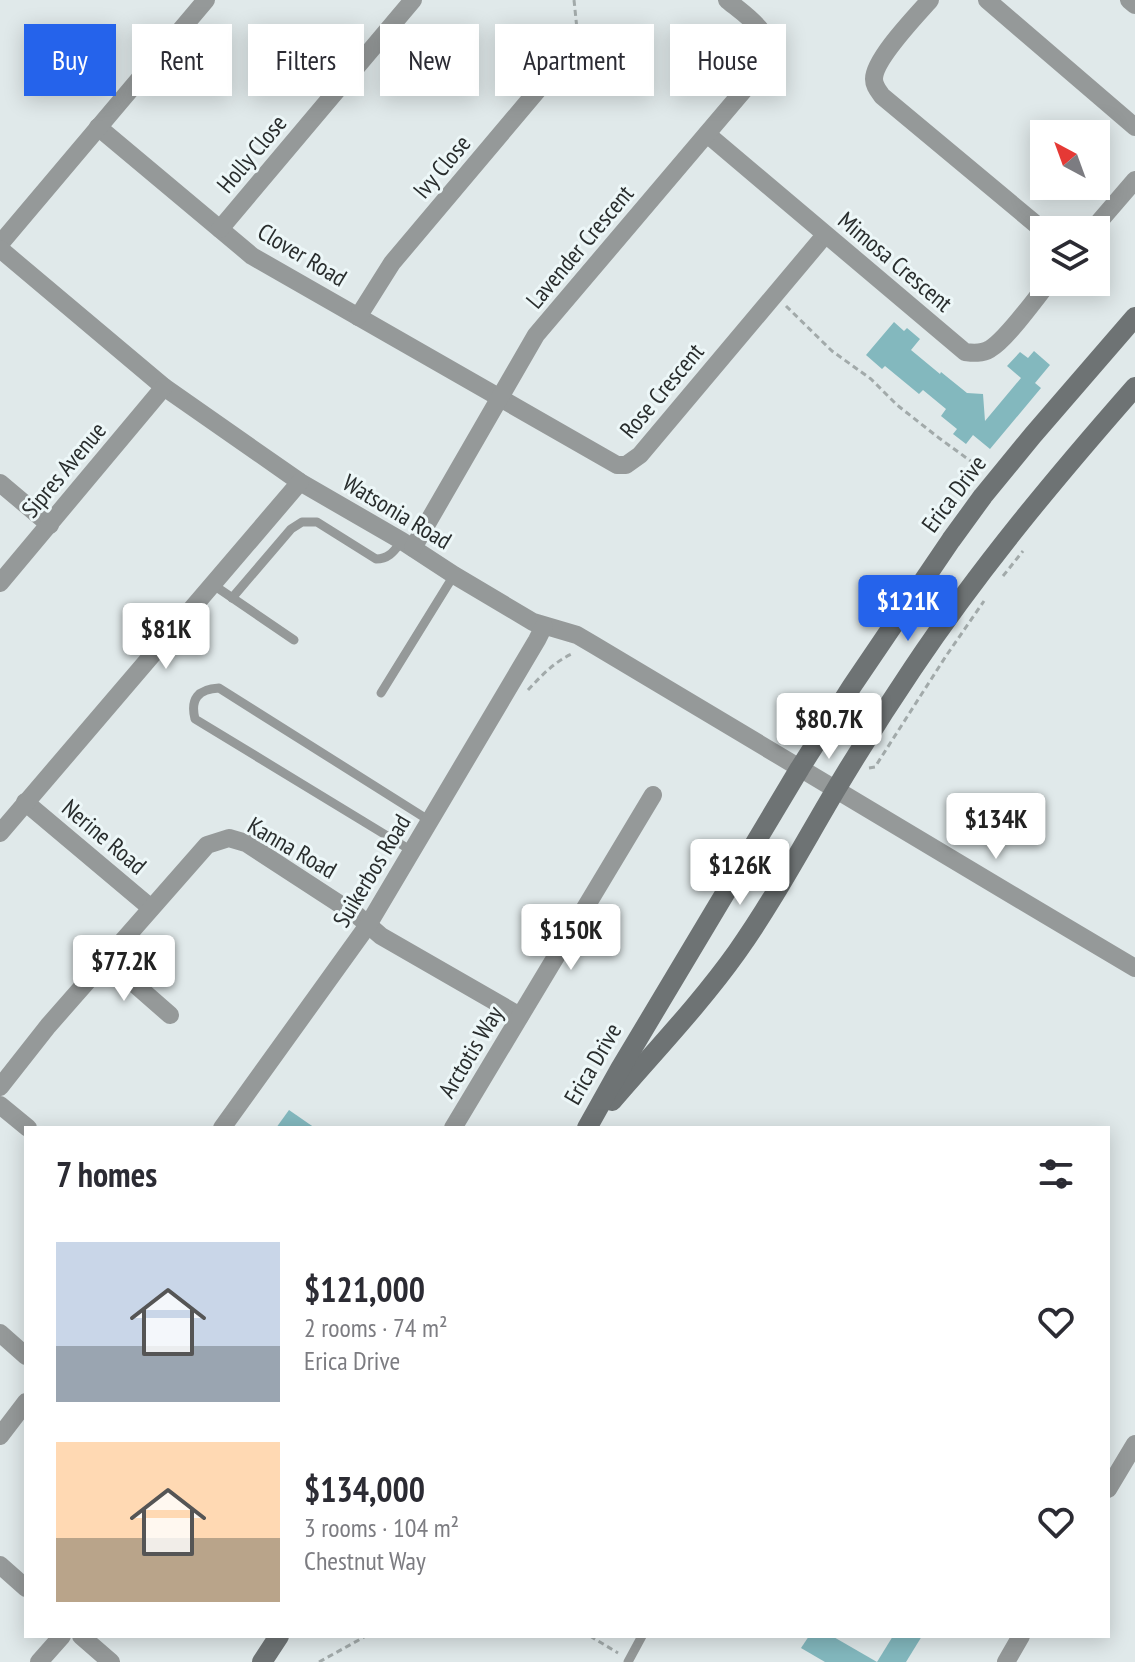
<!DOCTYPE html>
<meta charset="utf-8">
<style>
:root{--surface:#fff;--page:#f7f7f7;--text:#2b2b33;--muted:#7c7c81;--accent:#2563eb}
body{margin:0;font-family:"PT Sans Narrow",sans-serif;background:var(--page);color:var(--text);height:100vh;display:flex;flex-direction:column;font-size:30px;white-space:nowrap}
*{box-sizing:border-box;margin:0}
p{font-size:26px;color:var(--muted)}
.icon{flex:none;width:44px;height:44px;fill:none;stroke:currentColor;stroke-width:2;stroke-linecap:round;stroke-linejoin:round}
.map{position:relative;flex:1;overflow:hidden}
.drawer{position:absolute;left:24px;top:1126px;width:1086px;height:512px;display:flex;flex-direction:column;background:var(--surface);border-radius:0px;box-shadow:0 4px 20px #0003}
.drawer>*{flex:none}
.top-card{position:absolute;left:24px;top:24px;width:1088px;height:72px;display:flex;gap:16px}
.needle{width:52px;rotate:319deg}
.controls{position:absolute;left:1030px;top:120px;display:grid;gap:16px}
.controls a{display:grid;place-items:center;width:80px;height:80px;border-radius:0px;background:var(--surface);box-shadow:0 4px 20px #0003;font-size:40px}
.price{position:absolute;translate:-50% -68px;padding:0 18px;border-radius:8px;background:#fff;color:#222;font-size:26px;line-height:52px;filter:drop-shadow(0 2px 4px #0008)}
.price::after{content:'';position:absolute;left:50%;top:48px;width:24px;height:18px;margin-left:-12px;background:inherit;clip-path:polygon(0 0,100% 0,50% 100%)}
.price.current{background:var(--accent);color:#fff}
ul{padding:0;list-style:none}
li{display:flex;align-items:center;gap:24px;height:200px;padding:0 32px}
li span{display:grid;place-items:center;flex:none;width:224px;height:160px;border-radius:0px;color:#555}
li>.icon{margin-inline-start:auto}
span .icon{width:96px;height:96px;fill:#fffc;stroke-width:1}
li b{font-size:34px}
h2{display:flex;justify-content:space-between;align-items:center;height:96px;padding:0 32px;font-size:34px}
.chip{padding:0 28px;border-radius:0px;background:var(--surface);box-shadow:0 4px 20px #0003;font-size:28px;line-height:72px}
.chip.current{background:var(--accent);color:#fff}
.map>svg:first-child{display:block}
.building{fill:#83b8be}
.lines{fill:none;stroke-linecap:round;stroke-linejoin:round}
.path{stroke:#a2aaaa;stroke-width:3;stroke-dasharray:6 4;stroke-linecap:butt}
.lane{stroke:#959999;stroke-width:9}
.street{stroke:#959999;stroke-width:18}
.secondary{stroke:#6e7374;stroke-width:20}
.labels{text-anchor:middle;stroke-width:6;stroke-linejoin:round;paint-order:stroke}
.street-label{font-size:24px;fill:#292d2d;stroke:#edf7f8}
</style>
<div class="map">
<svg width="1135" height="1662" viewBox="0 0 1135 1662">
<rect width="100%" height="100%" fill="#e0e9ea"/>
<g class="building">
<polygon points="894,322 904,331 907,328 920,339 911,350 940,374 941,372 967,393 983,394 985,421 1021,378 1007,366 1020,352 1028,358 1034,351 1050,365 1035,383 1041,388 990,449 973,435 966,444 953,434 957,429 941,416 946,409 923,390 919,394 885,366 882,369 866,355"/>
<polygon points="289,1110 315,1128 276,1128"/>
<polygon points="809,1636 832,1636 877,1662 825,1662 801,1648"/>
<polygon points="893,1636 922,1636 906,1662 877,1662"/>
</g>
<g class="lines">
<g class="path">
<polyline points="574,0 578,39"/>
<polyline points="786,306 832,351 871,379 897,405 939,438 983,470"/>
<polyline points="1003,576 1023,551"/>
<path d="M528 690C542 675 555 661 574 653"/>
<polyline points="869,768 875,767 946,656 984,601"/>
<polyline points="590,1636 618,1653"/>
<polyline points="319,1662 366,1636"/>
</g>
<g class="lane">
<polyline points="212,584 294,640"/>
<path d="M232 598 291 529 302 522H317L376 559C389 559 394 551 402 541"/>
<polyline points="381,693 454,575"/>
<path d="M412 851 195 719C190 699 198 689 219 688L430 821"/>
<polyline points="628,1662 642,1636"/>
</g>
<g class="street">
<path d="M930 0C916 16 874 59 874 79 874 86 878 90 882 96L1044 231"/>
<polyline points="987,0 1135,127"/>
<polyline points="1129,0 1135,5"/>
<polyline points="98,127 252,256 617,465 626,465 640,455 825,235"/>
<path d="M707 134 965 352C973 353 982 354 990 349 1007 339 1035 299 1049 282"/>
<polyline points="220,229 413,0"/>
<polyline points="1092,230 1135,180"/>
<polyline points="0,244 206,0"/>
<path d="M0 249 164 387 300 482 402 541 454 575 533 622 577 635 594 645C774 752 954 861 1135 968"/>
<polyline points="358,317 392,263 569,53"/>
<polyline points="0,483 50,525"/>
<path d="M413 548 536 335 755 77C759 72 764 66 766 61 778 35 744 14 727 0"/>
<polyline points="0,583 164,387"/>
<polyline points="25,802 151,908"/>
<polyline points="0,833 300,482"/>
<polyline points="106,959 170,1015"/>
<polyline points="0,1087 48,1026 207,845 229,838 246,843 358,916 381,936 520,1016"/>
<polyline points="0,1105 28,1128"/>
<polyline points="222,1128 368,925 537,640 544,626"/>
<polyline points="453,1128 653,795"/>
<polyline points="0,1333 26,1356"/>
<polyline points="0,1436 26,1402"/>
<polyline points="1108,1489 1135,1444"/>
<polyline points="0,1565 26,1588"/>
<polyline points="81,1636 111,1662"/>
<polyline points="39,1662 62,1636"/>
<polyline points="1006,1662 1021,1636"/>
</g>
<g class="secondary">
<path d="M612 1101C654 1052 700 1004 737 952 773 901 803 845 835 791 860 749 886 708 913 668 980 568 1056 477 1135 387"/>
<polyline points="587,1128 620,1069 800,768 852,686 951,540 983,496 1033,435 1135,317"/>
<polyline points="262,1662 279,1636"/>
</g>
</g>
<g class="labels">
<g class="street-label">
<text transform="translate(252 154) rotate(-50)" y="8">Holly Close</text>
<text transform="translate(442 167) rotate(-50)" y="8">Ivy Close</text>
<text transform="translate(580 247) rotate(-50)" y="8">Lavender Crescent</text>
<text transform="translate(302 255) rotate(31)" y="8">Clover Road</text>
<text transform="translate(895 262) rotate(40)" y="8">Mimosa Crescent</text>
<text transform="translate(662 391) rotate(-50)" y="8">Rose Crescent</text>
<text transform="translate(64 470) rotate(-50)" y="8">Sipres Avenue</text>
<text transform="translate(954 494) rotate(-53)" y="8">Erica Drive</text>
<text transform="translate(397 512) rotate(31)" y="8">Watsonia Road</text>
<text transform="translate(104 837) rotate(40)" y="8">Nerine Road</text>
<text transform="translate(292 848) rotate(30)" y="8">Kanna Road</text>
<text transform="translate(372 871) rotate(-59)" y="8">Suikerbos Road</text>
<text transform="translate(471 1052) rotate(-59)" y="8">Arctotis Way</text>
<text transform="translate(593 1064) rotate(-60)" y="8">Erica Drive</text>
</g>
</g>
</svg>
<div class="controls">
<a><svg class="needle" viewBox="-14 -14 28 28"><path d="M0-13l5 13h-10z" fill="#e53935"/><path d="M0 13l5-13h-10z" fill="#7c7c81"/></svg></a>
<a><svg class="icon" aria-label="layers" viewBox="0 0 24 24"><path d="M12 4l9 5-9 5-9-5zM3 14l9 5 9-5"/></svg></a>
</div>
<b class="price current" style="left:908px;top:643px">$121K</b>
<b class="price" style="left:166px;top:671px">$81K</b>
<b class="price" style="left:829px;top:761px">$80.7K</b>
<b class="price" style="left:996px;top:861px">$134K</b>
<b class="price" style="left:740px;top:907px">$126K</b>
<b class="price" style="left:571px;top:972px">$150K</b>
<b class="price" style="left:124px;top:1003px">$77.2K</b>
<div class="top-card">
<a class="chip current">Buy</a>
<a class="chip">Rent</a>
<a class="chip">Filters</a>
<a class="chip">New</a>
<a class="chip">Apartment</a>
<a class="chip">House</a>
</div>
<section class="drawer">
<h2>7 homes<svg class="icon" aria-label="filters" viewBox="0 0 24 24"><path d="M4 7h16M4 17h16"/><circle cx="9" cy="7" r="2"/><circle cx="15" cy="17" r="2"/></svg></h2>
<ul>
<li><span style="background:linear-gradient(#c9d6e8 65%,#9aa5b1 0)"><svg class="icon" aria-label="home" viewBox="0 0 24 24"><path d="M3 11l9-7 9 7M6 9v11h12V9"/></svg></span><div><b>$121,000</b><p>2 rooms · 74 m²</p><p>Erica Drive</p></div><svg class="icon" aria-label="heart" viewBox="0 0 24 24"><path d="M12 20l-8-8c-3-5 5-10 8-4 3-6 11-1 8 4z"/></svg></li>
<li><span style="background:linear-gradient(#ffd9b3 60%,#b9a48a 0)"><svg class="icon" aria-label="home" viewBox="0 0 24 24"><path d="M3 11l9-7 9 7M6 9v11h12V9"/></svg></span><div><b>$134,000</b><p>3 rooms · 104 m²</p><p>Chestnut Way</p></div><svg class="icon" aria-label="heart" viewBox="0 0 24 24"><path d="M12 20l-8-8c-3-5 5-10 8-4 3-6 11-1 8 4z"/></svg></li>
</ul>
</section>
</div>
